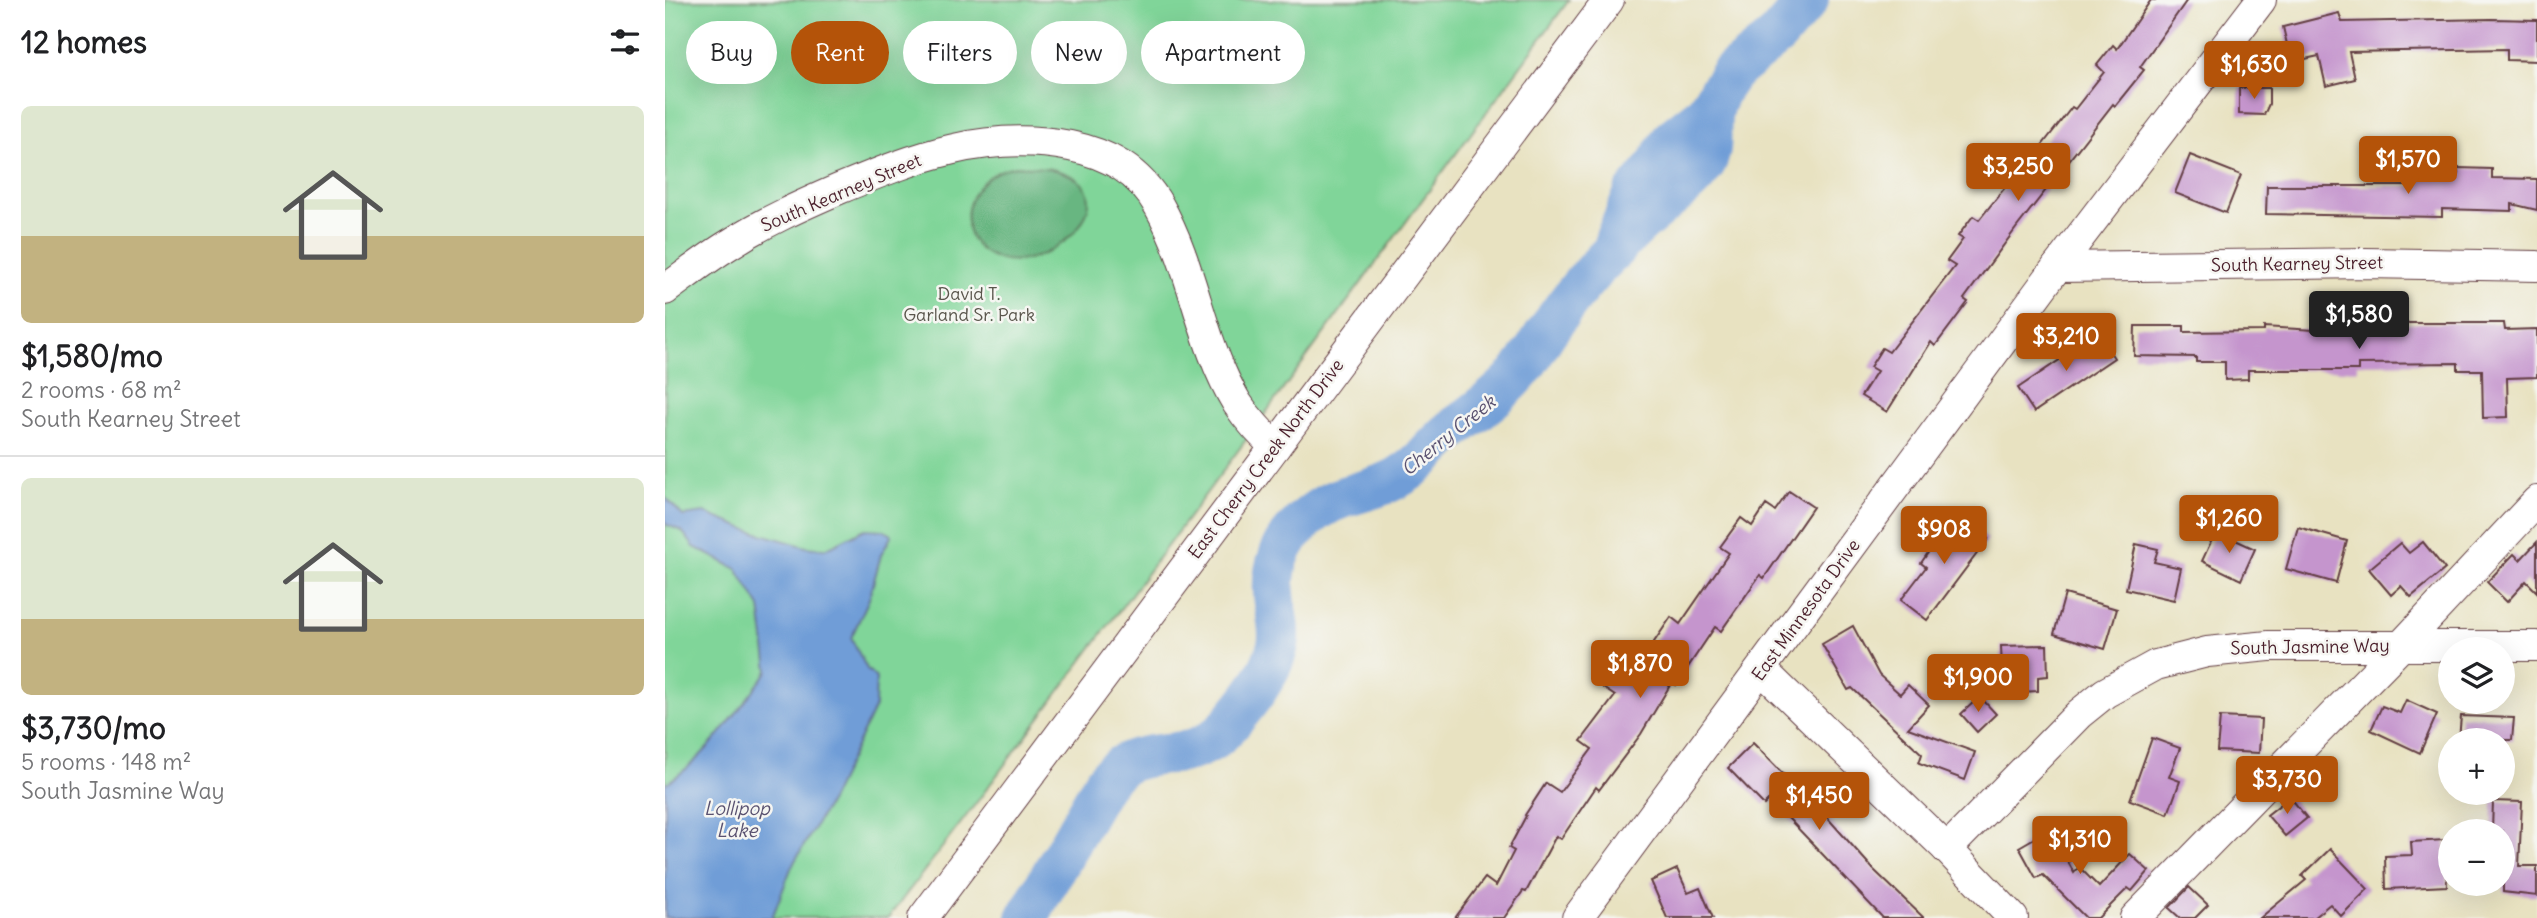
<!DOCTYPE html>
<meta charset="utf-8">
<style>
:root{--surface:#fff;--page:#f2f2f2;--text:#202124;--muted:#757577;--line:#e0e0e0;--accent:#b45309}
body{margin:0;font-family:Delius,sans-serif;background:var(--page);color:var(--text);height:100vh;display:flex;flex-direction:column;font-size:26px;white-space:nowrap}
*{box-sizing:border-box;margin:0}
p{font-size:23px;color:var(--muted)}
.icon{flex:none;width:38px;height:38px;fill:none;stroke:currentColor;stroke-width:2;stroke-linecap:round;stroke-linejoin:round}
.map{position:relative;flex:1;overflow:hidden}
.panel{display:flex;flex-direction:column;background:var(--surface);width:665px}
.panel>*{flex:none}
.top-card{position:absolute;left:21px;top:21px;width:665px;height:63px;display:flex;gap:14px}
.buttons{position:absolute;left:1773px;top:637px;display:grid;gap:14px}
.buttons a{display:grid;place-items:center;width:77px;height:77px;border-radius:50%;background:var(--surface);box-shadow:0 7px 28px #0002;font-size:35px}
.price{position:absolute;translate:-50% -60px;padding:0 16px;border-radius:7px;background:var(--accent);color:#fff;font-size:23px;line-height:46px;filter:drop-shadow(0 2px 4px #0008)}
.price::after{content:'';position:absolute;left:50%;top:42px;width:21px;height:16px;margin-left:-10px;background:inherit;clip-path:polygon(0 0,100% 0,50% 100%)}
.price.selected{background:#222;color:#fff}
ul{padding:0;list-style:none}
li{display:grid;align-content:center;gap:14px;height:371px;padding:0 21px}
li+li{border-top:2px solid var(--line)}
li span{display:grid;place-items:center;height:217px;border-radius:10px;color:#555}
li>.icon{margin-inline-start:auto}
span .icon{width:126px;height:126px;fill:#fffc;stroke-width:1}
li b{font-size:30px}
h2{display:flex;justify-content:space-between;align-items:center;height:84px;padding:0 21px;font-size:30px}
.pill{padding:0 24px;border-radius:32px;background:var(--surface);box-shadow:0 7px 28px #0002;font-size:24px;line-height:63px}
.pill.selected{background:var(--accent);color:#fff}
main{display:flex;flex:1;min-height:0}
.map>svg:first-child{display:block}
.green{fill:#80d599;stroke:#657a62;stroke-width:2}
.forest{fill:#68b681;stroke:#596a56;stroke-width:2}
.water{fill:#6f9dd7;stroke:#5c5e81;stroke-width:2}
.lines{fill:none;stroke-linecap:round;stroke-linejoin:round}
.river{stroke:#6f9dd7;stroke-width:42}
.building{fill:#c595cd}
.minor-casing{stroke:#623c42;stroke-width:32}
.minor{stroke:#fff;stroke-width:30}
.labels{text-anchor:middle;stroke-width:5;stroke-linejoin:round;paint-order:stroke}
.street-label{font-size:18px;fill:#4a1f2b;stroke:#f6f6f2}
.park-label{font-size:18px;fill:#5a564c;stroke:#f6f6f2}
.water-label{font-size:19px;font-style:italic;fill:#595170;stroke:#f6f6f2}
</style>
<main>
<section class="panel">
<h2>12 homes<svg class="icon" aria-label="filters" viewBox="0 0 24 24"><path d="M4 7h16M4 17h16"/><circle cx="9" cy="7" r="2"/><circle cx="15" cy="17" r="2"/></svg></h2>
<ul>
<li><span style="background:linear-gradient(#dfe7d0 60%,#c2b280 0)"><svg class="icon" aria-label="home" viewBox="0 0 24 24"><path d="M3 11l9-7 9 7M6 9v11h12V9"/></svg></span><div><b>$1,580/mo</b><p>2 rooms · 68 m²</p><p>South Kearney Street</p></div></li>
<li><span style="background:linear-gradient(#dfe7d0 65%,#c2b280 0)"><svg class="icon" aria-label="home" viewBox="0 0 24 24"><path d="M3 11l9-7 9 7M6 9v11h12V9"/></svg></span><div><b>$3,730/mo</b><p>5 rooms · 148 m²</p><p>South Jasmine Way</p></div></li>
</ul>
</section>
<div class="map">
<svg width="1872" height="918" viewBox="0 0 1872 918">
<rect width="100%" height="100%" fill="#f6f6f2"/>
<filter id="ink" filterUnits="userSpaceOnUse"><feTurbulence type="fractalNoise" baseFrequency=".0143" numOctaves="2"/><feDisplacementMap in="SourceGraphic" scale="14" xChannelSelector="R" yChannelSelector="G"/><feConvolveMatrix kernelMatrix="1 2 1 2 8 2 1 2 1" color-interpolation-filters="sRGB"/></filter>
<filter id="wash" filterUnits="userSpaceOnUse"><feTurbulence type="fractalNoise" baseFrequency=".00686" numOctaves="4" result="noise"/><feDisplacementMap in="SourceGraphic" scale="28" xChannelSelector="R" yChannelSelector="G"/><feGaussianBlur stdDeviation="1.57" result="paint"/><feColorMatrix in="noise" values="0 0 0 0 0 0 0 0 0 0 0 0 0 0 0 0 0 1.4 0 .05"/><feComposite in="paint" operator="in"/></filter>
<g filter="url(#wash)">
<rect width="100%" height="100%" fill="#e8e2c1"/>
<polygon class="green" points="0,0 904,0 575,448 312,802 223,918 0,918"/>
<path class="forest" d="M351 166C371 167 396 167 413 180 454 211 370 286 319 252 308 244 302 232 302 220 302 191 324 170 351 166Z"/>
<path class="water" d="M0 497 18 516 40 513 83 530 141 547 160 549 200 529 218 530 227 535 216 555 204 599 186 638 202 669 211 678 210 707 166 799 127 866 107 918H0V784C41 760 74 708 103 671L95 607 72 569 29 547 17 531 0 524Z"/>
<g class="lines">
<g class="river">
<polyline points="951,238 970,193 988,171 1008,138 1039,114 1066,73 1112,36 1143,0"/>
<path d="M362 918 436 787C471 733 520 775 563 726 583 703 606 675 613 645 616 631 612 617 610 603 606 576 612 549 631 529 644 515 660 503 679 497 704 489 730 484 751 465 763 455 773 442 785 432 809 413 833 397 853 374 865 361 873 344 883 330 900 305 918 281 939 260 955 243 971 226 989 212 1006 197 1027 184 1039 165 1049 149 1044 135 1046 118 1046 109 1050 102 1053 93"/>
</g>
</g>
<g id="blocks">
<g class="building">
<polygon points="1486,0 1522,0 1475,67 1479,70 1450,106 1448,104 1352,227 1299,299 1303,302 1270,346 1266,342 1222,412 1196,396 1212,371 1205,367 1217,348 1224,352 1290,266 1282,261 1298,239 1293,236 1308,216 1314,220 1362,160 1364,162 1407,107 1410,109 1439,72 1432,65 1448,45 1452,49"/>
<polygon points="1674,13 1677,22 1826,19 1872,20 1872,61 1842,60 1842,49 1684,52 1690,79 1661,86 1654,56 1626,62 1618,27"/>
<polygon points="1574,88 1604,88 1604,104 1599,115 1574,114"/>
<polygon points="1525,155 1576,175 1561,213 1510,193"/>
<polygon points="1793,168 1827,169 1827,178 1872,179 1872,210 1847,204 1847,211 1777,209 1777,217 1601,214 1602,186 1750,186 1750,173 1793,174"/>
<polygon points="1725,323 1839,323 1840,330 1872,329 1872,377 1842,378 1843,417 1818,418 1817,370 1793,370 1793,363 1693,364 1693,370 1583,370 1583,379 1560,380 1560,362 1531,362 1531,357 1469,356 1470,326 1519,326 1519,332 1599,331 1599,327 1649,330 1725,329"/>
<polygon points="1433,334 1449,358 1369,412 1353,388"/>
<polygon points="1124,491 1148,507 1099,578 1095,575 1056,631 1050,627 1011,685 1007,682 976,734 934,790 931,787 896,839 891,836 861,892 858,891 839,918 790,918 820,878 831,886 849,851 844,848 861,816 860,815 881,783 895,792 927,749 916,741 950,696 938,688 949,670 964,679 1006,617 1015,624 1064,553 1055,547 1076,518 1087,526 1101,505 1110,511"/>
<polygon points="1289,515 1323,539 1262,620 1236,600 1261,567 1256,563"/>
<polygon points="1633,527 1682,541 1671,583 1621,569"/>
<polygon points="1551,531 1590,549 1576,580 1537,561"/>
<polygon points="1758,542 1780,569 1746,597 1736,586 1726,595 1704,569 1735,543 1744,553"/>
<polygon points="1872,542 1872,592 1861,581 1842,602 1822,582 1849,554 1855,560"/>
<polygon points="1471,544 1493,549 1489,562 1516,568 1509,600 1461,589"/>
<polygon points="1400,594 1452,609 1440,649 1389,634"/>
<polygon points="1188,626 1214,675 1235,694 1243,685 1264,705 1243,728 1310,752 1300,780 1254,763 1257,754 1187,688 1183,690 1157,644"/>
<polygon points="1382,645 1383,676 1373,677 1373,691 1338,693 1336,646"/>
<polygon points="1311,700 1318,700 1331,714 1312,732 1296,714"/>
<polygon points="1741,700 1772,714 1755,753 1706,730 1717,706 1735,713"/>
<polygon points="1796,716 1849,718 1847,740 1794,740"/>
<polygon points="1555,717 1596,719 1594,753 1552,751"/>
<polygon points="1487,738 1515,748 1504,777 1515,781 1503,814 1465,800"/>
<polygon points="1088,743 1132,788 1134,786 1209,870 1259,918 1218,918 1105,799 1099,805 1063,768"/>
<polygon points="1625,797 1642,818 1620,836 1602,815"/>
<polygon points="1828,801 1857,802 1854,866 1872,866 1872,896 1838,892 1838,831 1827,831"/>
<polygon points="1385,829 1409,873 1414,867 1434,887 1465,854 1484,871 1467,891 1463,888 1433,918 1421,918 1378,875 1371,878 1354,847"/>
<polygon points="1780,840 1782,886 1721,889 1720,856 1747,855 1746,842"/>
<polygon points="1665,849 1703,889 1676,916 1665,904 1648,918 1595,918 1641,880 1637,876"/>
<polygon points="1012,869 1023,893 1035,888 1048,918 1002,918 986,881"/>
<polygon points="1524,887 1543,905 1530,918 1515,918 1504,908"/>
</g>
</g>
</g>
<g filter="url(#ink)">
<use href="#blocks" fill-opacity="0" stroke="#623c42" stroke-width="2"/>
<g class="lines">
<defs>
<g id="minor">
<polyline points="1392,267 1701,263 1872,266"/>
<path d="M0 290C22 274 42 258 65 244 99 222 137 205 174 189 251 157 320 130 405 146 444 154 474 171 494 206 529 268 535 342 572 403 583 420 596 433 610 447"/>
<polyline points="1097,670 1282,849 1348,918"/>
<polyline points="1282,849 1414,714 1440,693 1491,665 1542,652 1604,646 1872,646"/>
<polyline points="258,918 944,0"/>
<polyline points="912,918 1392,267 1596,0"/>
<polyline points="1470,918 1737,645 1872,501"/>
</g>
</defs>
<use href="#minor" class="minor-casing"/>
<use href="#minor" class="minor"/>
</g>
</g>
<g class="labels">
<g class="street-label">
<text transform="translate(176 193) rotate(-23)" y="6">South Kearney Street</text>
<text transform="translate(1632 264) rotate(-1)" y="6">South Kearney Street</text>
<text transform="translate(601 459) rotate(-53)" y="6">East Cherry Creek North Drive</text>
<text transform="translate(1141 610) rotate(-54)" y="6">East Minnesota Drive</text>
<text transform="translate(1645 647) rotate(-1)" y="6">South Jasmine Way</text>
</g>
<g class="park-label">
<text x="304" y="300">David T.<tspan x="304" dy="21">Garland Sr. Park</tspan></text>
</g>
<g class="water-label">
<text transform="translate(783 435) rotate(-39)" y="7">Cherry Creek</text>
<text x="72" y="815">Lollipop<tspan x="72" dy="22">Lake</tspan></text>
</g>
</g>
</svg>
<div class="buttons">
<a><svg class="icon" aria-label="layers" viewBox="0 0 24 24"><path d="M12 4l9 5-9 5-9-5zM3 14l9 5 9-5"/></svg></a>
<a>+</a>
<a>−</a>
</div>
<b class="price" style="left:1589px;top:101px">$1,630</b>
<b class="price" style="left:1743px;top:196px">$1,570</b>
<b class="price" style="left:1353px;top:203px">$3,250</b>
<b class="price selected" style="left:1694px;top:351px">$1,580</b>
<b class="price" style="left:1401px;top:373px">$3,210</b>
<b class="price" style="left:1564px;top:555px">$1,260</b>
<b class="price" style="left:1279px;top:566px">$908</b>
<b class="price" style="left:975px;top:700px">$1,870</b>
<b class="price" style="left:1313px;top:714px">$1,900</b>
<b class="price" style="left:1622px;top:816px">$3,730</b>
<b class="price" style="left:1154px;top:832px">$1,450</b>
<b class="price" style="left:1415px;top:876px">$1,310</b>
<div class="top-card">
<a class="pill">Buy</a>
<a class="pill selected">Rent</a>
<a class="pill">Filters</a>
<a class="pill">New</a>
<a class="pill">Apartment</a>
</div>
</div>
</main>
